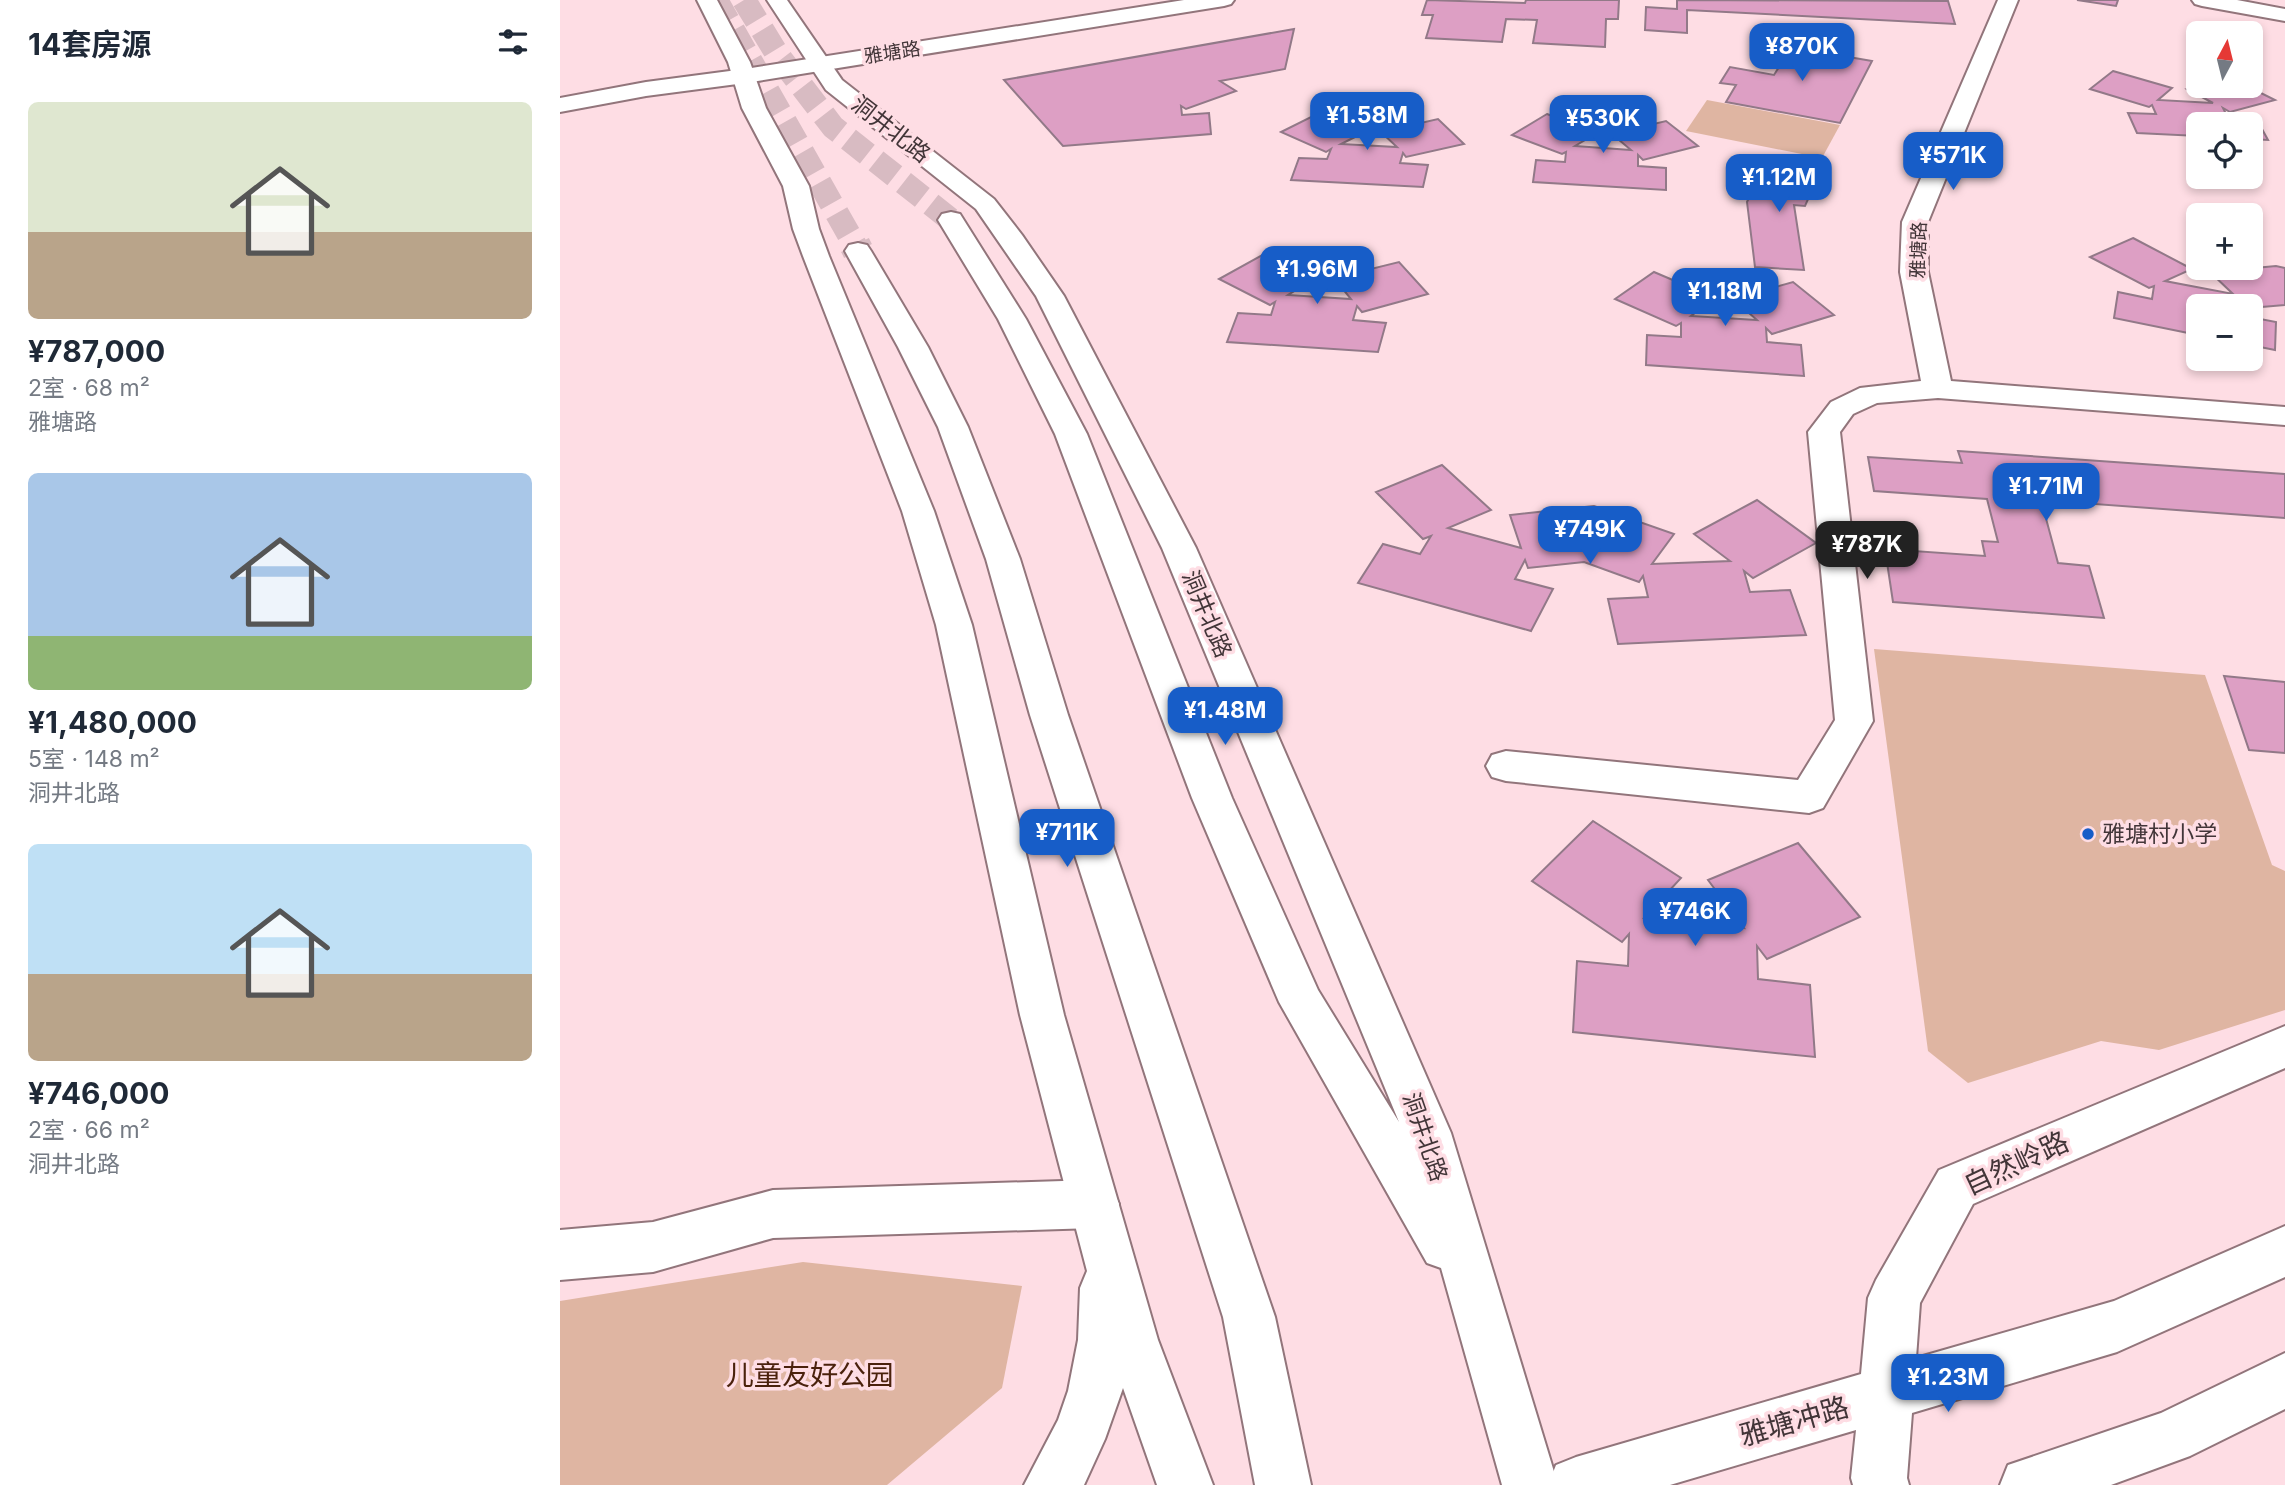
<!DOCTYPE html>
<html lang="zh">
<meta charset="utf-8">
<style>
:root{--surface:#fff;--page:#f2f2f3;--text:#1f2937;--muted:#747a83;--accent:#175dc8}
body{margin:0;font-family:Inter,"Noto Sans SC",sans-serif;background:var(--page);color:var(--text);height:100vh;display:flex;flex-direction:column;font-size:26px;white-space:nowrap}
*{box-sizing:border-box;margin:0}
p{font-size:23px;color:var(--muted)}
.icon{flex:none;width:38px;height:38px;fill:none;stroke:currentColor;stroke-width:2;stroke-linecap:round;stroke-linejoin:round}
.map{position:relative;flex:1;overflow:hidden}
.details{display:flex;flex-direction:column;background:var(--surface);width:560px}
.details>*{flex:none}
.needle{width:46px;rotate:7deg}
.buttons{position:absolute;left:1626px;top:21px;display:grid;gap:14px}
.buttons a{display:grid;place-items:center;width:77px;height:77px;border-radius:10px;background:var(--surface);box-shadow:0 4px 10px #0003;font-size:35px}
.price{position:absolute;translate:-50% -60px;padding:0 16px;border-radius:14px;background:var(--accent);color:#fff;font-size:23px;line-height:46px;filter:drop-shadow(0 2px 4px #0008)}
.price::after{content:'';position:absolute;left:50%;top:42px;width:21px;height:16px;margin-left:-10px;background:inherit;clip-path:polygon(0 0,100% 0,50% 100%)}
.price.active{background:#222;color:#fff}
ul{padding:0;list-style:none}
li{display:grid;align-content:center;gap:14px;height:371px;padding:0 28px}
li span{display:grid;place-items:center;height:217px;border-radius:10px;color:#555}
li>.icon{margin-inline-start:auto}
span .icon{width:126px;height:126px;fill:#fffc;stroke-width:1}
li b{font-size:30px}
h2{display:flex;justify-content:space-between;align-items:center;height:84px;padding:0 28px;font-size:30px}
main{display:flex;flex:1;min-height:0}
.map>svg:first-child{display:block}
.green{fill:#dfb5a2}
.building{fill:#dd9fc4;stroke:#927988;stroke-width:2}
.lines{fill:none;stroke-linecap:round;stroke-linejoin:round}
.major-tunnel-far1{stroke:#d8bbc2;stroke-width:24;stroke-dasharray:24 11;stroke-linecap:butt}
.major-tunnel{stroke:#d8bbc2;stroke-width:31;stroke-dasharray:31 15;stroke-linecap:butt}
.minor-casing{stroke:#92757b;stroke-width:4}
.major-casing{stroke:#92757b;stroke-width:4}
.minor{fill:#fff;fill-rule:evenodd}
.major{fill:#fff;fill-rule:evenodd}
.poi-dot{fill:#175dc8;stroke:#fedde4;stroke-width:2.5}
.labels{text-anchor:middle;stroke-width:7;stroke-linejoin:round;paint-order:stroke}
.far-street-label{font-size:19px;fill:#423538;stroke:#fedde4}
.street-label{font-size:23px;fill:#423538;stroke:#fedde4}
.poi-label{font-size:23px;fill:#423538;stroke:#fedde4;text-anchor:start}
.near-street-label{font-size:28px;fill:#423538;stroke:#fedde4}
.near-park-label{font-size:28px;fill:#4a210c;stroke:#fedde4}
</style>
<main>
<section class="details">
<h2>14套房源<svg class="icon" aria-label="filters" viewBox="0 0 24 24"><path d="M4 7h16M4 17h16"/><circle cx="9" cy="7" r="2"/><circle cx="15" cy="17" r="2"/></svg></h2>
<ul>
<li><span style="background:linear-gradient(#dfe7d0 60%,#b9a48a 0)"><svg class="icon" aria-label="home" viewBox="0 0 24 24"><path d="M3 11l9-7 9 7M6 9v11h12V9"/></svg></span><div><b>¥787,000</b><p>2室 · 68 m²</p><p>雅塘路</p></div></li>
<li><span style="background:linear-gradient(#a9c7e8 75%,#8fb573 0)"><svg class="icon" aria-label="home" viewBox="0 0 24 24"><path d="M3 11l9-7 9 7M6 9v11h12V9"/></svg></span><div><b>¥1,480,000</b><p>5室 · 148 m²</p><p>洞井北路</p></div></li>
<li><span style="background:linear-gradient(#bfe0f5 60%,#b9a48a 0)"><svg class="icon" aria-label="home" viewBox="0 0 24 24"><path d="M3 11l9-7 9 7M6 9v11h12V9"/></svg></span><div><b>¥746,000</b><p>2室 · 66 m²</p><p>洞井北路</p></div></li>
</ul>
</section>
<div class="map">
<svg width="1725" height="1485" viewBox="0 0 1725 1485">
<rect width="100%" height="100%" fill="#fedde4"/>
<g class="green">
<polygon points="1147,100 1280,125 1262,158 1126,131"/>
<polygon points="1314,649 1645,675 1712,865 1725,871 1725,1010 1599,1050 1541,1041 1408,1083 1368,1051"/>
<polygon points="243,1262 462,1286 442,1388 327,1485 0,1485 0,1301"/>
</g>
<g class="building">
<polygon points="867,0 965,3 966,0 1059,0 1058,19 1046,19 1045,47 973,43 977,20 946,19 942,42 866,38 873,15 862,15"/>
<polygon points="1117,0 1388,1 1395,24 1127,10 1127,33 1085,30 1086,7 1117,9"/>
<polygon points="1517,0 1558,0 1556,6"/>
<polygon points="734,29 725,69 660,81 676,91 626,109 621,106 622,115 649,113 651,134 503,146 444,80"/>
<polygon points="1235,41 1287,50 1283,56 1312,61 1280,123 1166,102 1176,85 1160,83 1170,67 1214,75"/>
<polygon points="1553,71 1612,88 1598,100 1653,103 1627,89 1639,86 1687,86 1715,100 1670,112 1663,108 1668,118 1697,120 1708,140 1690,139 1690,124 1638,124 1638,136 1577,133 1568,113 1596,114 1592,105 1589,107 1530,89"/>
<polygon points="761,112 807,131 781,144 837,147 821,132 878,119 904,144 846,157 843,153 840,163 868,165 863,187 731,180 739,158 767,159 771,149 766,152 721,132"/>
<polygon points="987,114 1037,133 1015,146 1071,150 1052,134 1106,121 1138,146 1083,160 1078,155 1078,166 1106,168 1106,190 973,182 976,160 1005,162 1006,152 1002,154 952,135"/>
<polygon points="1206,161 1261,170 1245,206 1234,205 1244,270 1195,267 1187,202"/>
<polygon points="1573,238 1632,269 1605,281 1673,294 1650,272 1716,266 1725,268 1725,305 1690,308 1681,303 1681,306 1638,306 1638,335 1554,318 1558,292 1592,299 1594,286 1589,288 1530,257"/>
<polygon points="706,253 757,277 728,295 791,299 774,278 839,262 868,294 802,312 797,306 793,320 826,323 818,352 667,342 678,313 711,315 715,302 710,305 659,279"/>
<polygon points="1094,272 1155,298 1131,316 1197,320 1173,299 1233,282 1274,315 1212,334 1206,328 1207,342 1241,345 1244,376 1086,365 1087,335 1121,337 1121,323 1116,326 1055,299"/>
<polygon points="1690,317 1716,322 1715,350 1690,345"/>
<polygon points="1398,451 1725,474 1725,518 1481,500 1498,563 1529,566 1544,618 1333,602 1325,549 1425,556 1422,541 1438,542 1427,499 1314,491 1308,457 1402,463"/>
<polygon points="882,465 931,510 888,528 961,548 950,515 1034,506 1114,534 1092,564 1170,561 1134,534 1197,500 1256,543 1193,578 1184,571 1190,592 1230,590 1246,635 1058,644 1048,599 1088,597 1083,576 1079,582 1024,562 968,568 965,560 955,579 993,589 971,631 798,583 823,544 860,554 871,536 863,539 816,492"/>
<polygon points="1664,676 1725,682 1725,753 1689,750"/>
<polygon points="1033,821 1121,878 1084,918 1184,928 1148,880 1238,843 1300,917 1207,959 1197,946 1198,979 1250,985 1255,1057 1013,1032 1017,961 1068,966 1069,934 1062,942 972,881"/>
</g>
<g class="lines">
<g class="major-tunnel-far1">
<polyline points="156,0 296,247"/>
<polyline points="184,0 217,54 273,127 391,220"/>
</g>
<polyline class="major-tunnel" points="295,245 298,251"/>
<defs>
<g id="minor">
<polygon points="624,0 674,0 671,4 664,6 185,83 86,96 0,112 0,98 86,82 185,69"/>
<polygon points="1438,0 1458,0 1368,222 1368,272 1391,381 1725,407 1725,425 1378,398 1317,403 1293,414 1280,432 1313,721 1263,808 1249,813 946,781 932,777 926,766 932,755 946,751 1238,780 1275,720 1248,432 1271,402 1300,388 1361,381 1340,272 1342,222"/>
<polygon points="1632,0 1677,0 1725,9 1725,21 1642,6 1635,4"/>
<polygon points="1725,1026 1725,1068 1413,1204 1360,1303 1356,1358 1554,1301 1725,1226 1725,1277 1557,1352 1352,1413 1347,1478 1349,1485 1293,1485 1291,1478 1296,1430 1110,1485 988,1485 996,1465 1016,1457 1301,1374 1308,1298 1316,1280 1379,1170"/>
<polygon points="534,1180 551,1187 559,1204 551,1221 534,1228 213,1238 93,1272 0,1280 0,1230 93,1222 213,1190"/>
<polygon points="1725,1353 1725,1409 1630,1456 1551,1485 1440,1485 1448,1465 1601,1413"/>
</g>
<g id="major">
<polygon points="137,0 157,0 190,62 206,108 249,186 259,229 269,256 374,511 412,625 504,1015 598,1340 653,1485 597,1485 563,1388 545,1439 524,1485 464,1485 498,1420 508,1391 518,1340 520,1288 527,1271 460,1015 376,625 342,511 243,256 233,229 223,186 182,108 168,62"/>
<polygon points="207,0 227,0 282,80 434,199 462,235 504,296 636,548 891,1133 998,1485 942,1485 881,1268 867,1263 719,1002 632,798 495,434 438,319 378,220 382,214 391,212 400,214 466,319 527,434 672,798 758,990 839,1122 602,548 476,296 416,209 266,90"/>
<polygon points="298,243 307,245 311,251 368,347 408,427 460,559 508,715 715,1317 751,1485 695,1485 663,1317 470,715 426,559 378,427 338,347 285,251 289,245"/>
</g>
</defs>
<use href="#minor" class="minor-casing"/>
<use href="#major" class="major-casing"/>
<use href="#minor" class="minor"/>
<use href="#major" class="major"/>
</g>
<circle class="poi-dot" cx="1528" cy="834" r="7"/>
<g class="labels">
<g class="far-street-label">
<text transform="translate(332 52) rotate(-9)" y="7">雅塘路</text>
<text transform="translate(1358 250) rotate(-88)" y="7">雅塘路</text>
</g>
<g class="street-label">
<text transform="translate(331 129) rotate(38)" y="8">洞井北路</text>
<text transform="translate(647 614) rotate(67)" y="8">洞井北路</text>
<text transform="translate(865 1137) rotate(71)" y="8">洞井北路</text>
</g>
<g class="poi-label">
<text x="1542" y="842">雅塘村小学</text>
</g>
<g class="near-street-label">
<text transform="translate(1456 1163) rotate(-25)" y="10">自然岭路</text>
<text transform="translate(1234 1421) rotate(-16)" y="10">雅塘冲路</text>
</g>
<g class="near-park-label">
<text x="250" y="1385">儿童友好公园</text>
</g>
</g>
</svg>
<div class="buttons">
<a><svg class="needle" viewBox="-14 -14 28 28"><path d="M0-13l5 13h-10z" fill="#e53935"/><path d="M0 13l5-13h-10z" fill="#747a83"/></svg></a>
<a><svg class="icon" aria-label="locate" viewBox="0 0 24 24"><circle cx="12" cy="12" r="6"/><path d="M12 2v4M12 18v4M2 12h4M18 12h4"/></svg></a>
<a>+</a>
<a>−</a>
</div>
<b class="price" style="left:1242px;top:83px">¥870K</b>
<b class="price" style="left:807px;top:152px">¥1.58M</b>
<b class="price" style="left:1043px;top:155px">¥530K</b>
<b class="price" style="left:1393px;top:192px">¥571K</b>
<b class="price" style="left:1219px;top:214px">¥1.12M</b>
<b class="price" style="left:757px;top:306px">¥1.96M</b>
<b class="price" style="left:1165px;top:328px">¥1.18M</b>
<b class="price" style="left:1486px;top:523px">¥1.71M</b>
<b class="price" style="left:1030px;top:566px">¥749K</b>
<b class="price active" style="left:1307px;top:581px">¥787K</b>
<b class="price" style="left:665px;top:747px">¥1.48M</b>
<b class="price" style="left:507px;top:869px">¥711K</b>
<b class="price" style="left:1135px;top:948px">¥746K</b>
<b class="price" style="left:1388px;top:1414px">¥1.23M</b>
</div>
</main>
